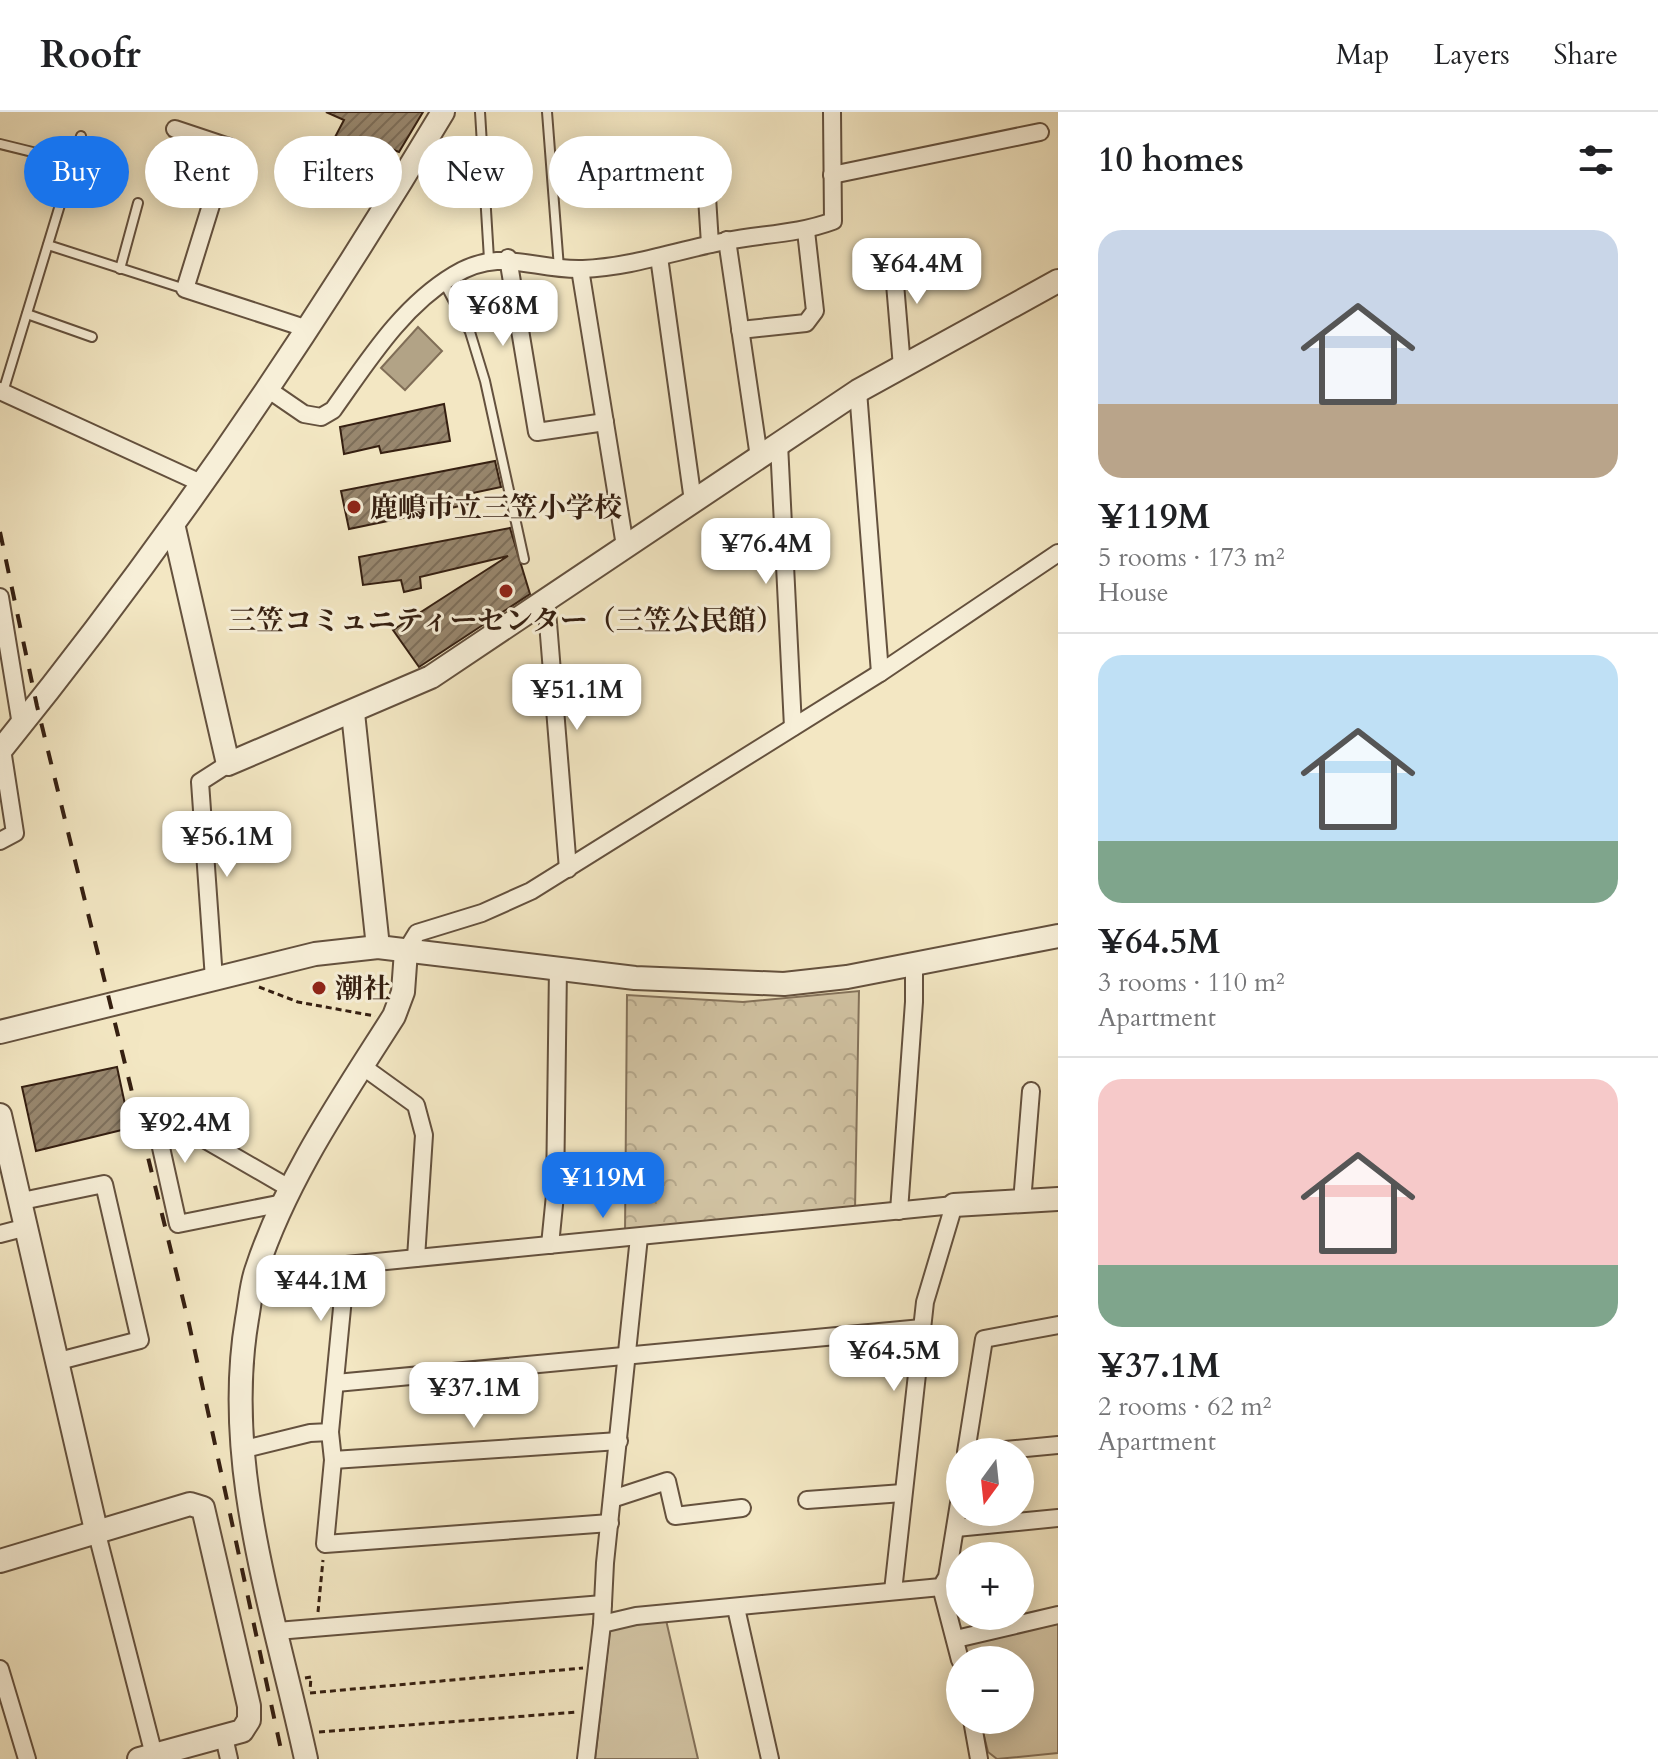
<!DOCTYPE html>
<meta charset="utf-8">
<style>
:root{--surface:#fff;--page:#f6f6f6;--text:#202124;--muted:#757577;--line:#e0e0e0;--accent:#1a73e8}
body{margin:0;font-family:Cardo,"Noto Serif JP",serif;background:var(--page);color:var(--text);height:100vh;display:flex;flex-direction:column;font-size:30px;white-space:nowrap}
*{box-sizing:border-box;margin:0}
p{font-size:26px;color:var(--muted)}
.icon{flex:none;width:44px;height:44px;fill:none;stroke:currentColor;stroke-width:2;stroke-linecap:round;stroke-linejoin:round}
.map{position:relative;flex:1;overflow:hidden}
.side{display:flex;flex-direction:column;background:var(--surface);width:600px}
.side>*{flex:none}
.hud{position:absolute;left:24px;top:24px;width:760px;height:72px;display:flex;gap:16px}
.needle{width:52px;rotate:195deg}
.tools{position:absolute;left:946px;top:1326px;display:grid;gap:16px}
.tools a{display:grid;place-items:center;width:88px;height:88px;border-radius:50%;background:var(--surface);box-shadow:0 4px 20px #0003;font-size:40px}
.price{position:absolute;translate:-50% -68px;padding:0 18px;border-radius:16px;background:#fff;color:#222;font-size:26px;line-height:52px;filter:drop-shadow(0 2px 4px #0008)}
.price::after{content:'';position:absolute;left:50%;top:48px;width:24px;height:18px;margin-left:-12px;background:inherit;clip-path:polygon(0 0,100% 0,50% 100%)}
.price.on{background:var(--accent);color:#fff}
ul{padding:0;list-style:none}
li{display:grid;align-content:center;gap:16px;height:424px;padding:0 40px}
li+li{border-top:2px solid var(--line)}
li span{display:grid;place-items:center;height:248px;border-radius:24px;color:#555}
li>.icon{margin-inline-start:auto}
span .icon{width:144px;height:144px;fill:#fffc;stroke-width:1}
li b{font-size:34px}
h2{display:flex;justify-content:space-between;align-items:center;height:96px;padding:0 40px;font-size:34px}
.chip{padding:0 28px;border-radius:36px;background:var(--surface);box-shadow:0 4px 20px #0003;font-size:28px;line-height:72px}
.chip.on{background:var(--accent);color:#fff}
header{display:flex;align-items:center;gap:48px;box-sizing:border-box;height:112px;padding:0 40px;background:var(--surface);border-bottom:2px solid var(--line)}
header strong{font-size:38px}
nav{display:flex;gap:44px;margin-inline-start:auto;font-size:28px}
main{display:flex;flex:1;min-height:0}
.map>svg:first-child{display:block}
.grass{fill:#d3c5a5;stroke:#84725b;stroke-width:2}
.forest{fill:url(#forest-crowns);stroke:#84725b;stroke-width:2}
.water{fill:#b2a386;stroke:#806e57;stroke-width:2}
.building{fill:url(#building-hatch);stroke:#351f11;stroke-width:2}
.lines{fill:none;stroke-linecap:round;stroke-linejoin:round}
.service-casing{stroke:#64513e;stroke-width:12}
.minor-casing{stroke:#64513e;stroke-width:20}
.tertiary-casing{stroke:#64513e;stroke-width:26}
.path{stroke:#351f11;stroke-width:3;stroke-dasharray:6 4;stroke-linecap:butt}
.service{stroke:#f7efd8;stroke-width:8}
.minor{stroke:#f7efd8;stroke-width:16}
.tertiary{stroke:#f7efd8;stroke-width:22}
.rail{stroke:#351f11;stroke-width:4;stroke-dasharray:14 14;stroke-linecap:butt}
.poi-dot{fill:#8f2418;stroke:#f7efd8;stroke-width:3}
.labels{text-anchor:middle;stroke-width:6;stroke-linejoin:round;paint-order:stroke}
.poi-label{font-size:28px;font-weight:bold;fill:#351f11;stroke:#f7efd8;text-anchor:start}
</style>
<header>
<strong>Roofr</strong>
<nav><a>Map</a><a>Layers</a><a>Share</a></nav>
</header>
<main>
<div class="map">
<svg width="1058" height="1647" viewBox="0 0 1058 1647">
<defs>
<pattern id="forest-crowns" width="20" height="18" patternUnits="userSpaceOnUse" patternTransform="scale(2)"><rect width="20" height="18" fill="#d3c5a5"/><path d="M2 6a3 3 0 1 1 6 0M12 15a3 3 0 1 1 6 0" fill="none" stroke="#b6a98d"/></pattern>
<pattern id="building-hatch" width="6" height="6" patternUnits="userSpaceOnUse" patternTransform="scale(2)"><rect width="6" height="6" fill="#98876e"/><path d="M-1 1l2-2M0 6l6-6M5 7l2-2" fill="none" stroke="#7d6e59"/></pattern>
</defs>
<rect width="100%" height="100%" fill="#f3e7c3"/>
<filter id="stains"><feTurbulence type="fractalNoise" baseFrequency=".0025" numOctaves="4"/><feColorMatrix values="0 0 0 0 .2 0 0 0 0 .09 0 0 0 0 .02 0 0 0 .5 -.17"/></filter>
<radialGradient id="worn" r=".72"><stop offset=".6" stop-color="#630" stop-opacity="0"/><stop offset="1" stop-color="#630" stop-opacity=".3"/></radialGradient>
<g class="grass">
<polygon points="666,1508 698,1647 595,1647 610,1517"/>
<polygon points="1058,1508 1058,1641 997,1647 988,1640 980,1608 1020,1608 1020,1548 966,1548 962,1531"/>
</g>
<polygon class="forest" points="859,879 855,1098 625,1122 627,883 743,890"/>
<polygon class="water" points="418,215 442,239 405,278 381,256"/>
<g class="building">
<polygon points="326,0 423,0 399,40 386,35 378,49 334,27 344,8"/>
<polygon points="444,292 450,329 381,341 379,334 344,342 340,315"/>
<polygon points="495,349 501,375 468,382 470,392 349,417 341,379"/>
<polygon points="510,416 530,482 419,555 393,518 508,444 420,465 421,476 404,480 401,468 363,473 359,445"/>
<polygon points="117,955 130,1016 36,1039 22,975"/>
</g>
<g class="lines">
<defs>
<g id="service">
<polyline points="480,0 489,147"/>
<polyline points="547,0 559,156"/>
<polyline points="0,32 73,50"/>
<polyline points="48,133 185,177"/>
<polyline points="120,157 138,91"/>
<polyline points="444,171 470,220 485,269 524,447"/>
<polyline points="27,202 92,225"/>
<polyline points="3,280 81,24"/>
</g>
<g id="minor">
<polyline points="175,17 229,35 185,177 308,217"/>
<polyline points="704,38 710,132"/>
<polyline points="832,63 1040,20"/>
<polyline points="727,128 759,345"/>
<polyline points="892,136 902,255"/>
<polyline points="659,145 693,389"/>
<polyline points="508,146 537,320 605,310"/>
<polyline points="580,157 625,434"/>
<polyline points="740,218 806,211 815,199 806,119"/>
<path d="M269 278 304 302 321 305 333 298C368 249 401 195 454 163 502 134 533 159 583 157 632 155 678 138 726 129 762 122 798 122 833 109L832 0"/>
<polyline points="0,279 203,372"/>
<polyline points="858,279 880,561"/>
<polyline points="779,332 793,615"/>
<polyline points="0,485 21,613"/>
<polyline points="546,486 568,757"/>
<polyline points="0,729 15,721 2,637"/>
<polyline points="406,839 417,821 482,801 531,779 880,561 1058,441"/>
<polyline points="214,867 200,670 228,652"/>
<polyline points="362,954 416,993 424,1023 416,1146"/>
<polyline points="22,1089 104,1072 140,1228 59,1249"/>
<polyline points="1022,1090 1031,979"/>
<polyline points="283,1091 178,1112 156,1013 192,1020 289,1076"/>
<polyline points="899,1099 914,890 914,852"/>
<polyline points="0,1122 27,1115"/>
<polyline points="550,1133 555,1083 558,855"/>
<polyline points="255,1162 954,1093 925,1190 893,1479"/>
<polyline points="336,1271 922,1216"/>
<polyline points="330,1320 333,1348 325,1432 610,1411"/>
<polyline points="241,1338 310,1321 330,1320 346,1155"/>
<polyline points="966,1340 984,1227 1058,1213"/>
<polyline points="983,1340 1058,1333"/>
<polyline points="333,1348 619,1329"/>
<polyline points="612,1387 667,1369 675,1404 742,1396"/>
<polyline points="807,1388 903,1381"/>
<polyline points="956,1416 1058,1406"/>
<polyline points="96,1418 155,1647"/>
<polyline points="941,1475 960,1548"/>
<polyline points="736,1496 770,1647"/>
<polyline points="602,1512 605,1451 639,1125"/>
<polyline points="277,1519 603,1492"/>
<polyline points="956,1527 1058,1503"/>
<polyline points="0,1557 27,1647"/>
<polyline points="972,1608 979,1647"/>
<polyline points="224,1625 229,1647"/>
<polyline points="586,1647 602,1512 636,1504 941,1475 947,1465 960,1385"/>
</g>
<g id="tertiary">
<polyline points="174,416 228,652 431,565 858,279 1058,169"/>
<polyline points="353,601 378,835"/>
<path d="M0 639C164 437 309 224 443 0"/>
<polyline points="0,920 315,842 378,835 635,866 784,872 847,865 1058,824"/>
<polyline points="0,1003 96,1418"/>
<polyline points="954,1093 1058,1087"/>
<polyline points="0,1449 190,1392 203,1396 249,1594 249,1608 242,1619 139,1647"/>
<path d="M306 1647C275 1503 222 1355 247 1207 250 1191 251 1174 256 1159 286 1067 342 986 394 904L403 880 406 839"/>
</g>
</defs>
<use href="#service" class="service-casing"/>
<use href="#minor" class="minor-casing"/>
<use href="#tertiary" class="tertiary-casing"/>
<g class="path">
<polyline points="259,875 298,890 375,904"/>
<polyline points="318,1500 323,1448"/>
<polyline points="305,1566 311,1565 310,1579"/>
<polyline points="310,1581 583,1556"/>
<polyline points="319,1620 578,1600"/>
</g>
<use href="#service" class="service"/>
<use href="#minor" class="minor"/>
<use href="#tertiary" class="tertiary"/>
<polyline class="rail" points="0,420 37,594 189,1212 283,1647"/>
</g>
<g class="poi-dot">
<circle cx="354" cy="395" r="8"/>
<circle cx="506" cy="479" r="8"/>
<circle cx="319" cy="876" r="8"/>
</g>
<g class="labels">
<g class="poi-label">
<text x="370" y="405">鹿嶋市立三笠小学校</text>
<text x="506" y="518" text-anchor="middle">三笠コミュニティーセンター（三笠公民館）</text>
<text x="335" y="886">潮社</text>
</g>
</g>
<rect width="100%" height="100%" filter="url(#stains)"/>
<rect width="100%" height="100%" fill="url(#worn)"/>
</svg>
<div class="tools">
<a><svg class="needle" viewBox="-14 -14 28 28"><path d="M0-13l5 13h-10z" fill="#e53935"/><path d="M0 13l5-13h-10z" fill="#757577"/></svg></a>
<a>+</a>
<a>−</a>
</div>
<b class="price" style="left:917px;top:194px">¥64.4M</b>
<b class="price" style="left:503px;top:236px">¥68M</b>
<b class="price" style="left:766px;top:474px">¥76.4M</b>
<b class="price" style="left:577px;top:620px">¥51.1M</b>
<b class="price" style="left:227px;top:767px">¥56.1M</b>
<b class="price" style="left:185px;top:1053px">¥92.4M</b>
<b class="price on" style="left:603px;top:1108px">¥119M</b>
<b class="price" style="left:321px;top:1211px">¥44.1M</b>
<b class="price" style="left:894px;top:1281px">¥64.5M</b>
<b class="price" style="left:474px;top:1318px">¥37.1M</b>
<div class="hud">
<a class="chip on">Buy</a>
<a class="chip">Rent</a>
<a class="chip">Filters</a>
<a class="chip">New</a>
<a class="chip">Apartment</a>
</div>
</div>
<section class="side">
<h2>10 homes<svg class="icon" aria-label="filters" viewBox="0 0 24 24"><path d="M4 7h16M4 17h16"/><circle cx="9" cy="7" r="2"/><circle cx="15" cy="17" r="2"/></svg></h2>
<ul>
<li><span style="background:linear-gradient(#c9d6e8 70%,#b9a48a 0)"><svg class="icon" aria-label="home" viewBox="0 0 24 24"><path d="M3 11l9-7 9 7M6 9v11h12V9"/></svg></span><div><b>¥119M</b><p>5 rooms · 173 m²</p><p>House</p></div></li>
<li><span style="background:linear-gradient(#bfe0f5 75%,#7fa58c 0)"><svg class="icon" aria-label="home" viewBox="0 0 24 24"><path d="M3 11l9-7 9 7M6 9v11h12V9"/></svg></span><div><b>¥64.5M</b><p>3 rooms · 110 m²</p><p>Apartment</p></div></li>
<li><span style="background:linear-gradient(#f6c9c9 75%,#7fa58c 0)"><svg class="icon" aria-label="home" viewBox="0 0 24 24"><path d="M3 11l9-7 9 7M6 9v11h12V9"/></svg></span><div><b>¥37.1M</b><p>2 rooms · 62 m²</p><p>Apartment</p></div></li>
</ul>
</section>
</main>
